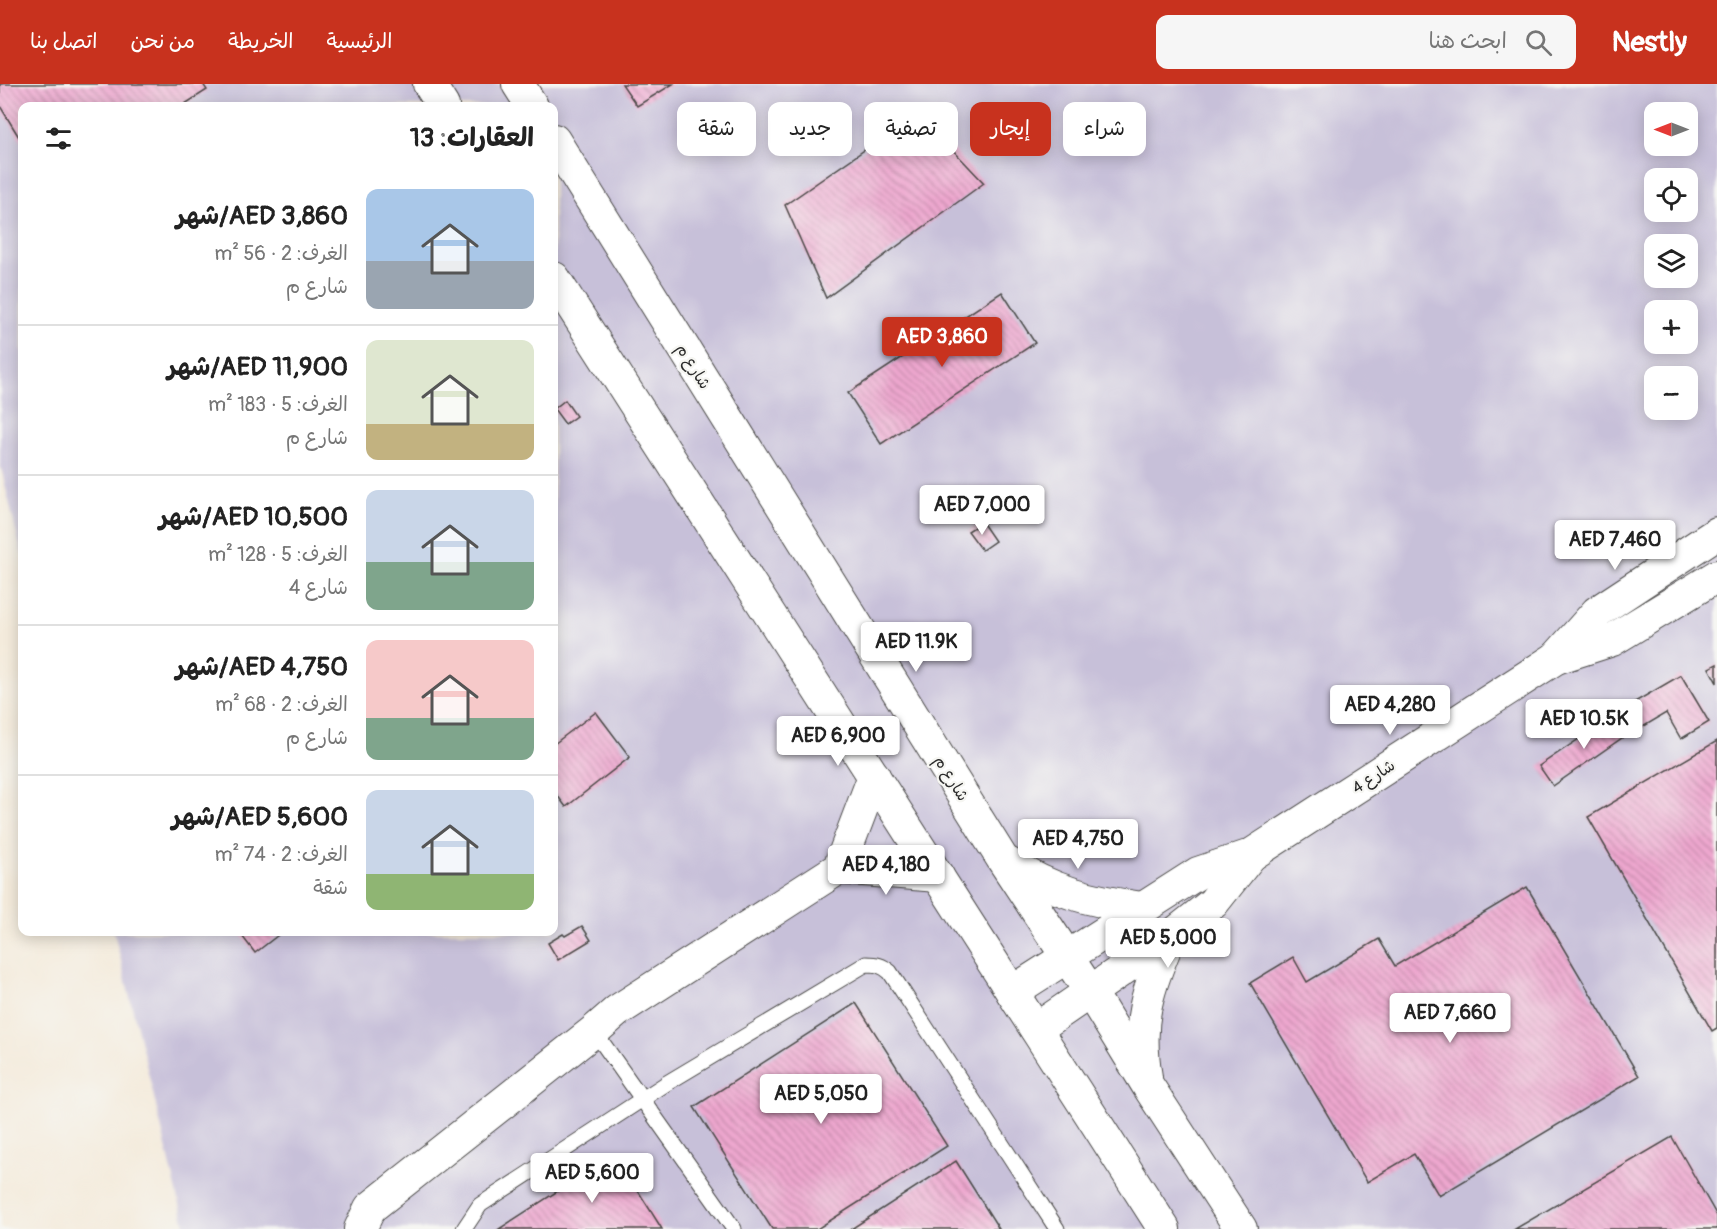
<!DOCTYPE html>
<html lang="ar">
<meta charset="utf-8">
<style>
:root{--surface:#fff;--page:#f6f6f6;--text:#222;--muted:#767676;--line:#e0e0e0;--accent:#c8321e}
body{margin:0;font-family:Pangolin,"Playpen Sans Arabic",sans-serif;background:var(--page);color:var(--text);direction:rtl;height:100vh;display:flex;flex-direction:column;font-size:22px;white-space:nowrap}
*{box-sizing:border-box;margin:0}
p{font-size:20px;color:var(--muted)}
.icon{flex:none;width:33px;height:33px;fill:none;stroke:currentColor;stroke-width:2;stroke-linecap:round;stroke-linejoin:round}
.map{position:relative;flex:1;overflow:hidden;direction:ltr}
.sheet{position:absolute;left:18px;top:18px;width:540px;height:834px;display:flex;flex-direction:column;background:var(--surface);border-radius:12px;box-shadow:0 3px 15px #0003;direction:rtl}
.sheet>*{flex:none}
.guide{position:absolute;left:576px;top:18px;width:570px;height:54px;direction:rtl;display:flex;gap:12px}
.needle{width:39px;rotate:270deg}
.controls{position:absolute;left:1644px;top:18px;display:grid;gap:12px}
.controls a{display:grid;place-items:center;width:54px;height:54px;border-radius:12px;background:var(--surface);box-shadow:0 3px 15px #0003;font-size:30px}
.price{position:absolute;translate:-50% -51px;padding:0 14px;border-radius:6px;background:#fff;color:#222;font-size:20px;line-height:39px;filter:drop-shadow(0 2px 3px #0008)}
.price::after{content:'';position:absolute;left:50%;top:36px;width:18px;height:14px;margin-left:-9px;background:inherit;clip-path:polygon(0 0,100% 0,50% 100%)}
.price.active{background:var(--accent);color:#fff}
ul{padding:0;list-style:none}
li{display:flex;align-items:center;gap:18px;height:150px;padding:0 24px}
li+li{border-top:2px solid var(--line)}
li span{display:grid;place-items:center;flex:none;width:168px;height:120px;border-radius:12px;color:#555}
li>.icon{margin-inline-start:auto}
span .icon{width:72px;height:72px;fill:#fffc;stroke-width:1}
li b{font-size:26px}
h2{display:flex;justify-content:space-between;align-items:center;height:72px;padding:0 24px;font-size:26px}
.chip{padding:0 21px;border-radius:12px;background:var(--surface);box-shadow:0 3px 15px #0003;font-size:21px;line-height:54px}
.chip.active{background:var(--accent);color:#fff}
header{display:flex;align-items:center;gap:36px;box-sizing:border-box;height:84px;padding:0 30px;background:var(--accent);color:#fff}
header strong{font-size:28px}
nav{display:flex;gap:33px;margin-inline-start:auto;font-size:21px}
.search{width:420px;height:54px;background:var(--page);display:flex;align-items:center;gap:15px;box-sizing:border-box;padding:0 21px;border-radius:12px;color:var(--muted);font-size:22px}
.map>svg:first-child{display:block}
.industrial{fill:#c7c0d9;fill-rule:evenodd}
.building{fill:url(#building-back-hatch)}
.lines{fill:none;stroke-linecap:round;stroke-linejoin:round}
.lane-casing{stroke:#494846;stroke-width:17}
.street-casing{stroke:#494846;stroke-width:34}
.lane{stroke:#fff;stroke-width:15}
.street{stroke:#fff;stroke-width:32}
.labels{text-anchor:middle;stroke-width:4.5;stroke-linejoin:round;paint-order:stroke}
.street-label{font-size:16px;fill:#2b2b2b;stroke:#f6f6f2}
</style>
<header>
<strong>Nestly</strong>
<div class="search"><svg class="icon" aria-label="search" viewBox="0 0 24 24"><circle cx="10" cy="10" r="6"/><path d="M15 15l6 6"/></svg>ابحث هنا</div>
<nav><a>الرئيسية</a><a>الخريطة</a><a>من نحن</a><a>اتصل بنا</a></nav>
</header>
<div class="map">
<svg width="1717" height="1145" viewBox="0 0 1717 1145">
<defs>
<pattern id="building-back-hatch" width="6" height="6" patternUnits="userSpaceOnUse" patternTransform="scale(1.5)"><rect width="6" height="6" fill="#eea7cf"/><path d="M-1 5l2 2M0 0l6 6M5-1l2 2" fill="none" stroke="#c188a8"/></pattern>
</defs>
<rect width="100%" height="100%" fill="#f6f6f2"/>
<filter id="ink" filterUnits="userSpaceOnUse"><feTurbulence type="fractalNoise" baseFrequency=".0167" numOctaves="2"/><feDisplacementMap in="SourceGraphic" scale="12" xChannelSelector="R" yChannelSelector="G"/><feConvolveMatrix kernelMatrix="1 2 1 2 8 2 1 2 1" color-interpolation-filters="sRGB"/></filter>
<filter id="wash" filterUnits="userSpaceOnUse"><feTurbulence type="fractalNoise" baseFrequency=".008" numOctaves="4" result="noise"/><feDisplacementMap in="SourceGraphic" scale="24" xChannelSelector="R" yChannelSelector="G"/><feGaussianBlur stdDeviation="1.35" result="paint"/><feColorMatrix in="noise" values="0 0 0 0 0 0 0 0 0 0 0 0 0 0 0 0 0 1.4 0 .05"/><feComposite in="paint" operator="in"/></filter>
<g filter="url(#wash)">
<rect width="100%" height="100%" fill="#f4ebdc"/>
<path class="industrial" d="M0 0H1717V1145H186L114 848H554V22H22V472L0 379ZM1654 28H1688V62H1654ZM1654 94H1688V128H1654ZM1654 160H1688V194H1654ZM1654 226H1688V260H1654ZM1654 292H1688V326H1654Z"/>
<g id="blocks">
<g class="building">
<polygon points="0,0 203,0 207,6 182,22 22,22 22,58 0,22"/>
<polygon points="622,0 673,0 637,22"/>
<polygon points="918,29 984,99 826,214 785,121"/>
<polygon points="1002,208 1035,259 881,360 848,309"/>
<polygon points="565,316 576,332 565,340 554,325"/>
<polygon points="982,438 995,457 982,466 968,447"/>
<polygon points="1717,580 1717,599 1709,584"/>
<polygon points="1681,591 1709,638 1681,655 1666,629 1641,644 1628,622"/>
<polygon points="596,628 630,673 566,723 554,707 554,660"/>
<polygon points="1616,630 1629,649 1553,702 1539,682"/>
<polygon points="1717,657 1717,944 1712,947 1588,733"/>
<polygon points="1527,803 1639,992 1439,1112 1414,1070 1367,1098 1250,899 1293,873 1307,898 1379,855 1395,882"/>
<polygon points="582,842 591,856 558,876 548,859 563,850 565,852"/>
<polygon points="239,848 282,848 255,869"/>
<polygon points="856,919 947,1062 817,1145 772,1145 694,1023"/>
<polygon points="1672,1053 1717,1132 1717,1145 1515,1145"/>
<polygon points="615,1070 662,1145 499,1145"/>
<polygon points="956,1077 999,1145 851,1145"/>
</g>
</g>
</g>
<g filter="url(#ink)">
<use href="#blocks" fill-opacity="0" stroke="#494846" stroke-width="1.5"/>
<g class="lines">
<defs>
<g id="lane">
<polyline points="594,947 734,1145"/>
<path d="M464 1145 480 1121 667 999 866 880C876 880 882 881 890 888L1057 1145"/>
</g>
<g id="street">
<polyline points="429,0 443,22"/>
<polyline points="518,0 532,22"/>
<polyline points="554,56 1003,776 1091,909 1148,1002 1241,1145"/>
<polyline points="554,194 1164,1145"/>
<polyline points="1556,574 1597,528 1717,449"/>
<path d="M1008 779C1051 807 1091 817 1142 824"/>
<polyline points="839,784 938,792"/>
<polyline points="1012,908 1198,789 1251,771 1556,574 1612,556 1717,492"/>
<polyline points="1036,945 1170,853 1213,819 1251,771"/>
<path d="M1146 993C1136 937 1148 903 1170 853"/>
<polyline points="360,1145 370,1124 594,947 617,927 839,784 874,692"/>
</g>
</defs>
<use href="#lane" class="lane-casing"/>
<use href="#street" class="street-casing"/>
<use href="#lane" class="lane"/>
<use href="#street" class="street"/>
</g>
</g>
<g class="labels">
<g class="street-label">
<text transform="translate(694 282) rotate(58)" y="6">شارع م</text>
<text transform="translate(1373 692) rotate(-33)" y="6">شارع 4</text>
<text transform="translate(952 694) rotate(58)" y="6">شارع م</text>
</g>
</g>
</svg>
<div class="controls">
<a><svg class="needle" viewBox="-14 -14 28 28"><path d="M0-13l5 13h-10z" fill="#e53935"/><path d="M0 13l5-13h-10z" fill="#767676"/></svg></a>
<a><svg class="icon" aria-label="locate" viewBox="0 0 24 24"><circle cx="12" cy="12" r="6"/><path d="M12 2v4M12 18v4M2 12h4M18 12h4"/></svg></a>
<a><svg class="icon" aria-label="layers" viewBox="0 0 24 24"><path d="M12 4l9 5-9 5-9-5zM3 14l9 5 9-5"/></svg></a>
<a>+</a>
<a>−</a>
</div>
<b class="price active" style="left:942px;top:284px">AED 3,860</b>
<b class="price" style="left:982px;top:452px">AED 7,000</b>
<b class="price" style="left:1615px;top:487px">AED 7,460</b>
<b class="price" style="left:916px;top:589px">AED 11.9K</b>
<b class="price" style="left:1390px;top:652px">AED 4,280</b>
<b class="price" style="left:1584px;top:666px">AED 10.5K</b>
<b class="price" style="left:838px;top:683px">AED 6,900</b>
<b class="price" style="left:1078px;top:786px">AED 4,750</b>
<b class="price" style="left:886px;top:812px">AED 4,180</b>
<b class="price" style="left:1168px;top:885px">AED 5,000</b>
<b class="price" style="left:1450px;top:960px">AED 7,660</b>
<b class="price" style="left:821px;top:1041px">AED 5,050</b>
<b class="price" style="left:592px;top:1120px">AED 5,600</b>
<div class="guide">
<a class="chip">شراء</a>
<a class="chip active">إيجار</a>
<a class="chip">تصفية</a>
<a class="chip">جديد</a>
<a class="chip">شقة</a>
</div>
<section class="sheet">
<h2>العقارات: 13<svg class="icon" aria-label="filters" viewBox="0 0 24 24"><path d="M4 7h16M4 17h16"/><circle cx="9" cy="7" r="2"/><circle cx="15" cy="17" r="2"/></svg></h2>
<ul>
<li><span style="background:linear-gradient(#a9c7e8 60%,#9aa5b1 0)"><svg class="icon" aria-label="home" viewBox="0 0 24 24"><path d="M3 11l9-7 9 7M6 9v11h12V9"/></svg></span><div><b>AED 3,860/شهر</b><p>الغرف: 2 · 56 m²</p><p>شارع م</p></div></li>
<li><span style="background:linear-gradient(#dfe7d0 70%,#c2b280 0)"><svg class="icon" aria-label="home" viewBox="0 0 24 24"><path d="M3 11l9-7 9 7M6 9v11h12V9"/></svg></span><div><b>AED 11,900/شهر</b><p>الغرف: 5 · 183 m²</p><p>شارع م</p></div></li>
<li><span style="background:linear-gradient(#c9d6e8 60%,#7fa58c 0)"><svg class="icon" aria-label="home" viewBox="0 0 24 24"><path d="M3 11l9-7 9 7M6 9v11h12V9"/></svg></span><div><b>AED 10,500/شهر</b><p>الغرف: 5 · 128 m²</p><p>شارع 4</p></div></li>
<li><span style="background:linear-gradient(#f6c9c9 65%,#7fa58c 0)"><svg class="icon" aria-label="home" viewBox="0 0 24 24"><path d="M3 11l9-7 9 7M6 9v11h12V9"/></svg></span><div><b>AED 4,750/شهر</b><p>الغرف: 2 · 68 m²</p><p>شارع م</p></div></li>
<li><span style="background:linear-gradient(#c9d6e8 70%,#8fb573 0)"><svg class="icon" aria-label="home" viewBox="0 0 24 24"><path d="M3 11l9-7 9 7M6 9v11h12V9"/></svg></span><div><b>AED 5,600/شهر</b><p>الغرف: 2 · 74 m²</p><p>شقة</p></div></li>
</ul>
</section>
</div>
